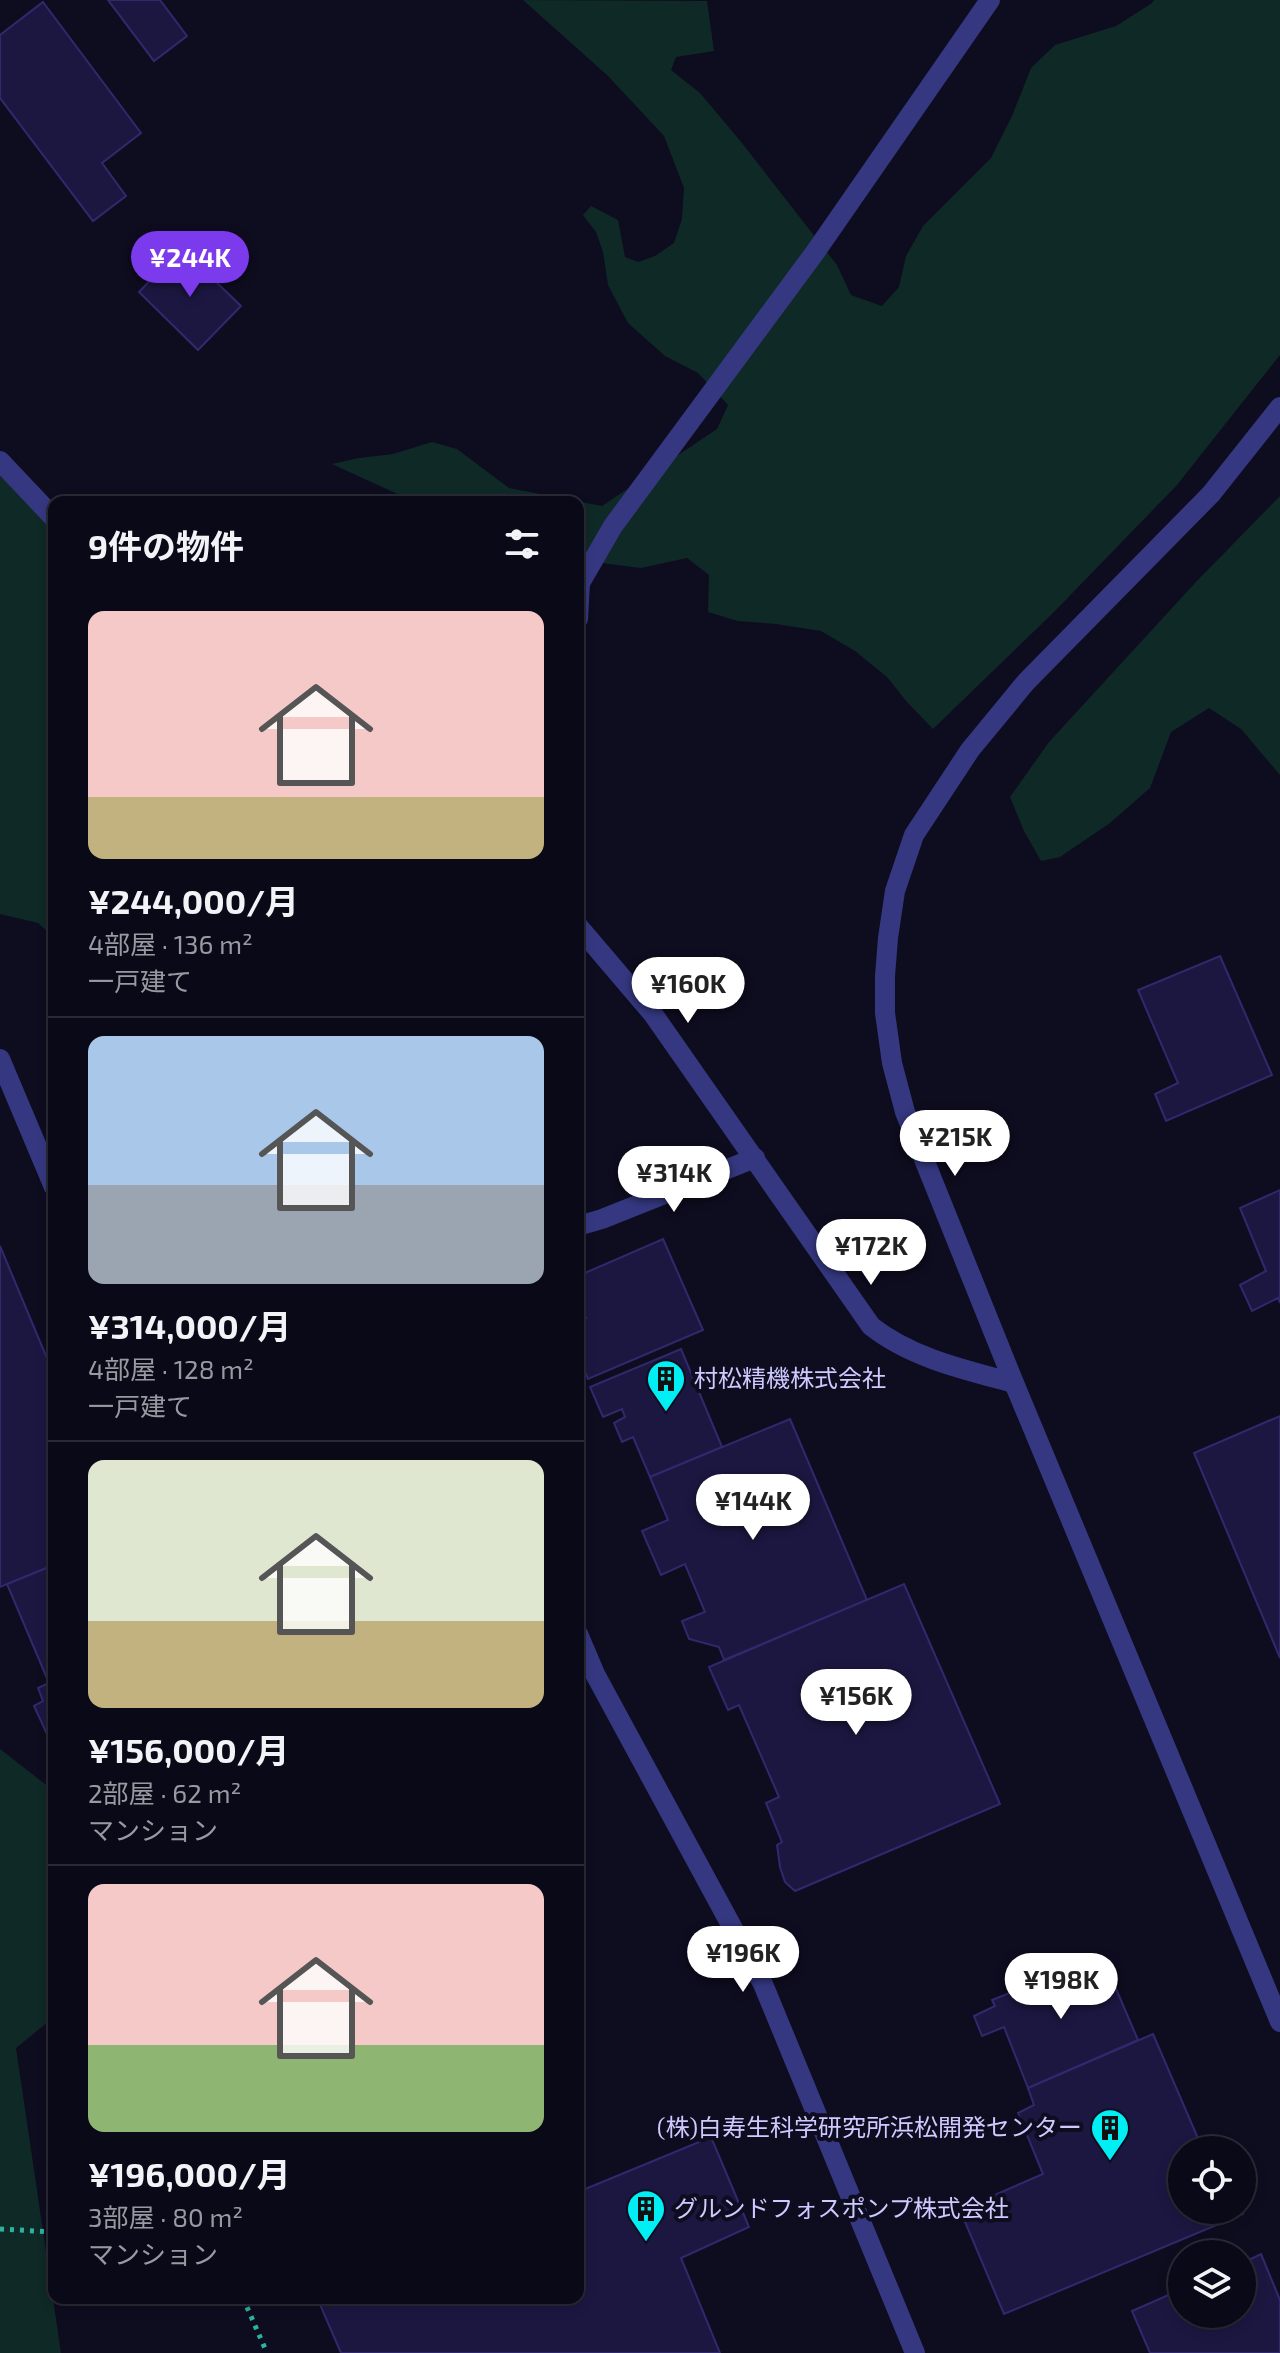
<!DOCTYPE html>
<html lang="ja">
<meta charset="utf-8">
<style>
:root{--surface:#0a0917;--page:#131220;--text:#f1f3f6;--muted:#999aa1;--line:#2a2a36;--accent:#7c3aed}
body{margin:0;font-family:"Exo 2","Noto Sans JP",sans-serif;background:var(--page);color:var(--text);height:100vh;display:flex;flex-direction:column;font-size:30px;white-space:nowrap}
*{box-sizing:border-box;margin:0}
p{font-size:26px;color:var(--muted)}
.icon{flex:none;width:44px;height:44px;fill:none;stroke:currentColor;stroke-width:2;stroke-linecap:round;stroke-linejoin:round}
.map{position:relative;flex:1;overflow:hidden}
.panel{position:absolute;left:48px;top:496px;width:536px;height:1808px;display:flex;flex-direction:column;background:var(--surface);border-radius:16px;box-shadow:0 4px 12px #0003,0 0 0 2px var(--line)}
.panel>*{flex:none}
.tools{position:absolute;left:1168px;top:2136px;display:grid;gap:16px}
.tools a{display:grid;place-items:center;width:88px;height:88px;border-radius:50%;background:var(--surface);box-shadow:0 4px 12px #0003,0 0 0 2px var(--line);font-size:40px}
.price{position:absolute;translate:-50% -68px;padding:0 18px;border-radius:28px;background:#fff;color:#222;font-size:26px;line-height:52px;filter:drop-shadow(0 2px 4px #0008)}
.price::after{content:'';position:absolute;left:50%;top:48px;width:24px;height:18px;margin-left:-12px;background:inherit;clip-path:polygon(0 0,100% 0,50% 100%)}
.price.on{background:var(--accent);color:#fff}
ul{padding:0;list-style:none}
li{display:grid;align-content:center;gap:16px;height:424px;padding:0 40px}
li+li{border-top:2px solid var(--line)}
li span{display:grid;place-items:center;height:248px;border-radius:16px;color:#555}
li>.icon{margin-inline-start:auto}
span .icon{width:144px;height:144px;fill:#fffc;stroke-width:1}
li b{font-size:34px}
h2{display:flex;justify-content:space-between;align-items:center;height:96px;padding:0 40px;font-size:34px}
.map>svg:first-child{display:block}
.green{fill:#0f2926}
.building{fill:#1c1741;stroke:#31296d;stroke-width:2}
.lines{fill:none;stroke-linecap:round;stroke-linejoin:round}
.path{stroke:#2ab3a0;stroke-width:5;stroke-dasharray:4 6;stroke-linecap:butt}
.minor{stroke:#353880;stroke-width:20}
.tertiary{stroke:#353880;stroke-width:20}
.labels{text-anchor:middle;stroke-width:8;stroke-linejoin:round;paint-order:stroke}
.poi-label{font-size:24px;fill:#cccaff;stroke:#0e0c1f;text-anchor:start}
</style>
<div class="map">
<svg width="1280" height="2353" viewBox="0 0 1280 2353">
<rect width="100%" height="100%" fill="#0e0c1f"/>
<g class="green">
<polygon points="523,0 707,1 714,51 676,57 671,70 700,93 742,143 837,265 851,295 882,306 899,287 906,256 923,226 991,158 1012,116 1031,68 1055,45 1116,26 1152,3 1154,0 1280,0 1280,355 1177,485 1054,612 933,729 906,701 888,678 855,651 821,631 776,624 738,621 708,612 709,575 687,558 641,568 578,560 578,502 415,502 332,464 359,458 393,454 432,442 457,449 509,488 602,506 717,429 728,405 698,373 665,356 628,323 608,285 603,252 596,232 583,215 591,206 618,220 625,257 638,262 655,256 674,243 682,219 684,188 664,136 607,75"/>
<polygon points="0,473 54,520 54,937 38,923 0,914"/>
<polygon points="1280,496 1280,775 1241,729 1209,708 1171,732 1150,788 1110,823 1060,857 1041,861 1024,831 1010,797 1049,742 1195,583"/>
<polygon points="0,1749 54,1791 54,2017 16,2048 61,2353 0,2353"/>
</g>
<g class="building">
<polygon points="108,0 160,0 187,36 154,61"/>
<polygon points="43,2 141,133 102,163 126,196 93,221 0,98 0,35"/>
<polygon points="181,248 241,306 198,350 139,292"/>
<polygon points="1220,956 1272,1075 1166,1121 1155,1094 1178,1083 1138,990"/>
<polygon points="1280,1190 1280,1303 1278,1298 1252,1311 1240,1285 1266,1271 1240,1208"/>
<polygon points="663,1239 703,1330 588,1379 578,1354 578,1322 586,1318 578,1301 578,1276"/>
<polygon points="0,1246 54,1375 54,1565 0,1587"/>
<polygon points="681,1349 722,1447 650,1477 633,1437 622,1442 614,1423 625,1417 622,1409 603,1417 590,1387"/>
<polygon points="1280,1416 1280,1658 1194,1453"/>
<polygon points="790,1419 867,1600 724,1660 719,1647 689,1639 682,1621 705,1612 685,1564 661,1575 642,1531 668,1520 650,1477"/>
<polygon points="54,1565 54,1744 52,1745 34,1706 43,1701 38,1688 49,1683 7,1584"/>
<polygon points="904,1584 1000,1804 795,1891 785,1882 780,1867 777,1845 782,1842 766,1803 779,1797 739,1705 728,1710 709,1667"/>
<polygon points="1102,1956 1138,2040 1028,2088 1004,2027 982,2036 974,2016 995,2006 992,2000"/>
<polygon points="1153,2034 1200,2143 1213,2137 1218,2150 1182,2150 1182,2210 1242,2210 1243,2214 1004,2314 960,2210 1043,2174 1018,2113 1034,2105 1028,2088"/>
<polygon points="711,2137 749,2227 681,2258 720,2353 341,2353 318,2300 322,2298 578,2298 578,2192"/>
<polygon points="1261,2254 1280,2300 1280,2353 1150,2353 1132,2311 1182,2289 1182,2314 1242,2314 1242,2263"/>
</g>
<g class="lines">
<g class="path">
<polyline points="0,2229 54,2232"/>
<polyline points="243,2298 267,2353"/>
</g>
<polyline class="minor" points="578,619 580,583 613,526 816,251 990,0"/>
<g class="tertiary">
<polyline points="1280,407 1211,494 1026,682 970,750 914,835 895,891 888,938 885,976 885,1013 892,1063 905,1112 1014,1383 1280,2022"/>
<polyline points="0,461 54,518"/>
<path d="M578 926 653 1014 871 1326C911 1358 966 1370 1014 1383"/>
<polyline points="0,1059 54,1187"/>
<polyline points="578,1226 602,1219 755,1158"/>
<polyline points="578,1634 595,1674 763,1984 915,2353"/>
</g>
</g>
<defs>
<symbol id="building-pin" viewBox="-11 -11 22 30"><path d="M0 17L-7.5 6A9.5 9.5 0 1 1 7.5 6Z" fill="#00eff5" stroke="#0e0c1f"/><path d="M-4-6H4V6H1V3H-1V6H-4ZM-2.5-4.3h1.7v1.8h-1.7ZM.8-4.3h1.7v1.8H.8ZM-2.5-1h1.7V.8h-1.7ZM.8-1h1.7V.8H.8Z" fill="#111"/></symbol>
</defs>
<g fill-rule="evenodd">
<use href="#building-pin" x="644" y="1357" width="44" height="60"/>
<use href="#building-pin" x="1088" y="2106" width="44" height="60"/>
<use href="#building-pin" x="624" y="2187" width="44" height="60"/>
</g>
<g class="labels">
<g class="poi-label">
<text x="694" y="1387">村松精機株式会社</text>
<text x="1082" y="2136" text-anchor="end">(株)白寿生科学研究所浜松開発センター</text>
<text x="674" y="2217">グルンドフォスポンプ株式会社</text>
</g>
</g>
</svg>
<div class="tools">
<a><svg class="icon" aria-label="locate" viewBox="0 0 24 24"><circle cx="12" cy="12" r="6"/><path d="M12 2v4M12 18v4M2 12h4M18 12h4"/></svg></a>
<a><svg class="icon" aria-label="layers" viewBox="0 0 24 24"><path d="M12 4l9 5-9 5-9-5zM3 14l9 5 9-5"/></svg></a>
</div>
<b class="price on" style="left:190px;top:299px">¥244K</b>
<b class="price" style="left:688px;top:1025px">¥160K</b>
<b class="price" style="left:955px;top:1178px">¥215K</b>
<b class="price" style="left:674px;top:1214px">¥314K</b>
<b class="price" style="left:871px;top:1287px">¥172K</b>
<b class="price" style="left:753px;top:1542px">¥144K</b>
<b class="price" style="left:856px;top:1737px">¥156K</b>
<b class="price" style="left:743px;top:1994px">¥196K</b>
<b class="price" style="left:1061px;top:2021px">¥198K</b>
<section class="panel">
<h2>9件の物件<svg class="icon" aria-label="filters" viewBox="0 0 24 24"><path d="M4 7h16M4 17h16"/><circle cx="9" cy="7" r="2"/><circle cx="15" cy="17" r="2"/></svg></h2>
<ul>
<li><span style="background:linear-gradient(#f6c9c9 75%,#c2b280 0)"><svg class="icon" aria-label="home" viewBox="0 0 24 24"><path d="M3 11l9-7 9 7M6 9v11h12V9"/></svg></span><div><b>¥244,000/月</b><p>4部屋 · 136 m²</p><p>一戸建て</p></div></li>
<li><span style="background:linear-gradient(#a9c7e8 60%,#9aa5b1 0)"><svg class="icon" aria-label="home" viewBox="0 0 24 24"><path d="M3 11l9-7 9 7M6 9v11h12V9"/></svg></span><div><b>¥314,000/月</b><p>4部屋 · 128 m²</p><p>一戸建て</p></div></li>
<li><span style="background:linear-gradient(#dfe7d0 65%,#c2b280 0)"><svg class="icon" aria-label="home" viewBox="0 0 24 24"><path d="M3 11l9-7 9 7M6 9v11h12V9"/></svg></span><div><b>¥156,000/月</b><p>2部屋 · 62 m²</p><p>マンション</p></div></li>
<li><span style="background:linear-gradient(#f6c9c9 65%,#8fb573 0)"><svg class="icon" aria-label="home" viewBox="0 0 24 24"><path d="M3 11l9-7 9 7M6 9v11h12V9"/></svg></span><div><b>¥196,000/月</b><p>3部屋 · 80 m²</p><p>マンション</p></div></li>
</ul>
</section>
</div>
